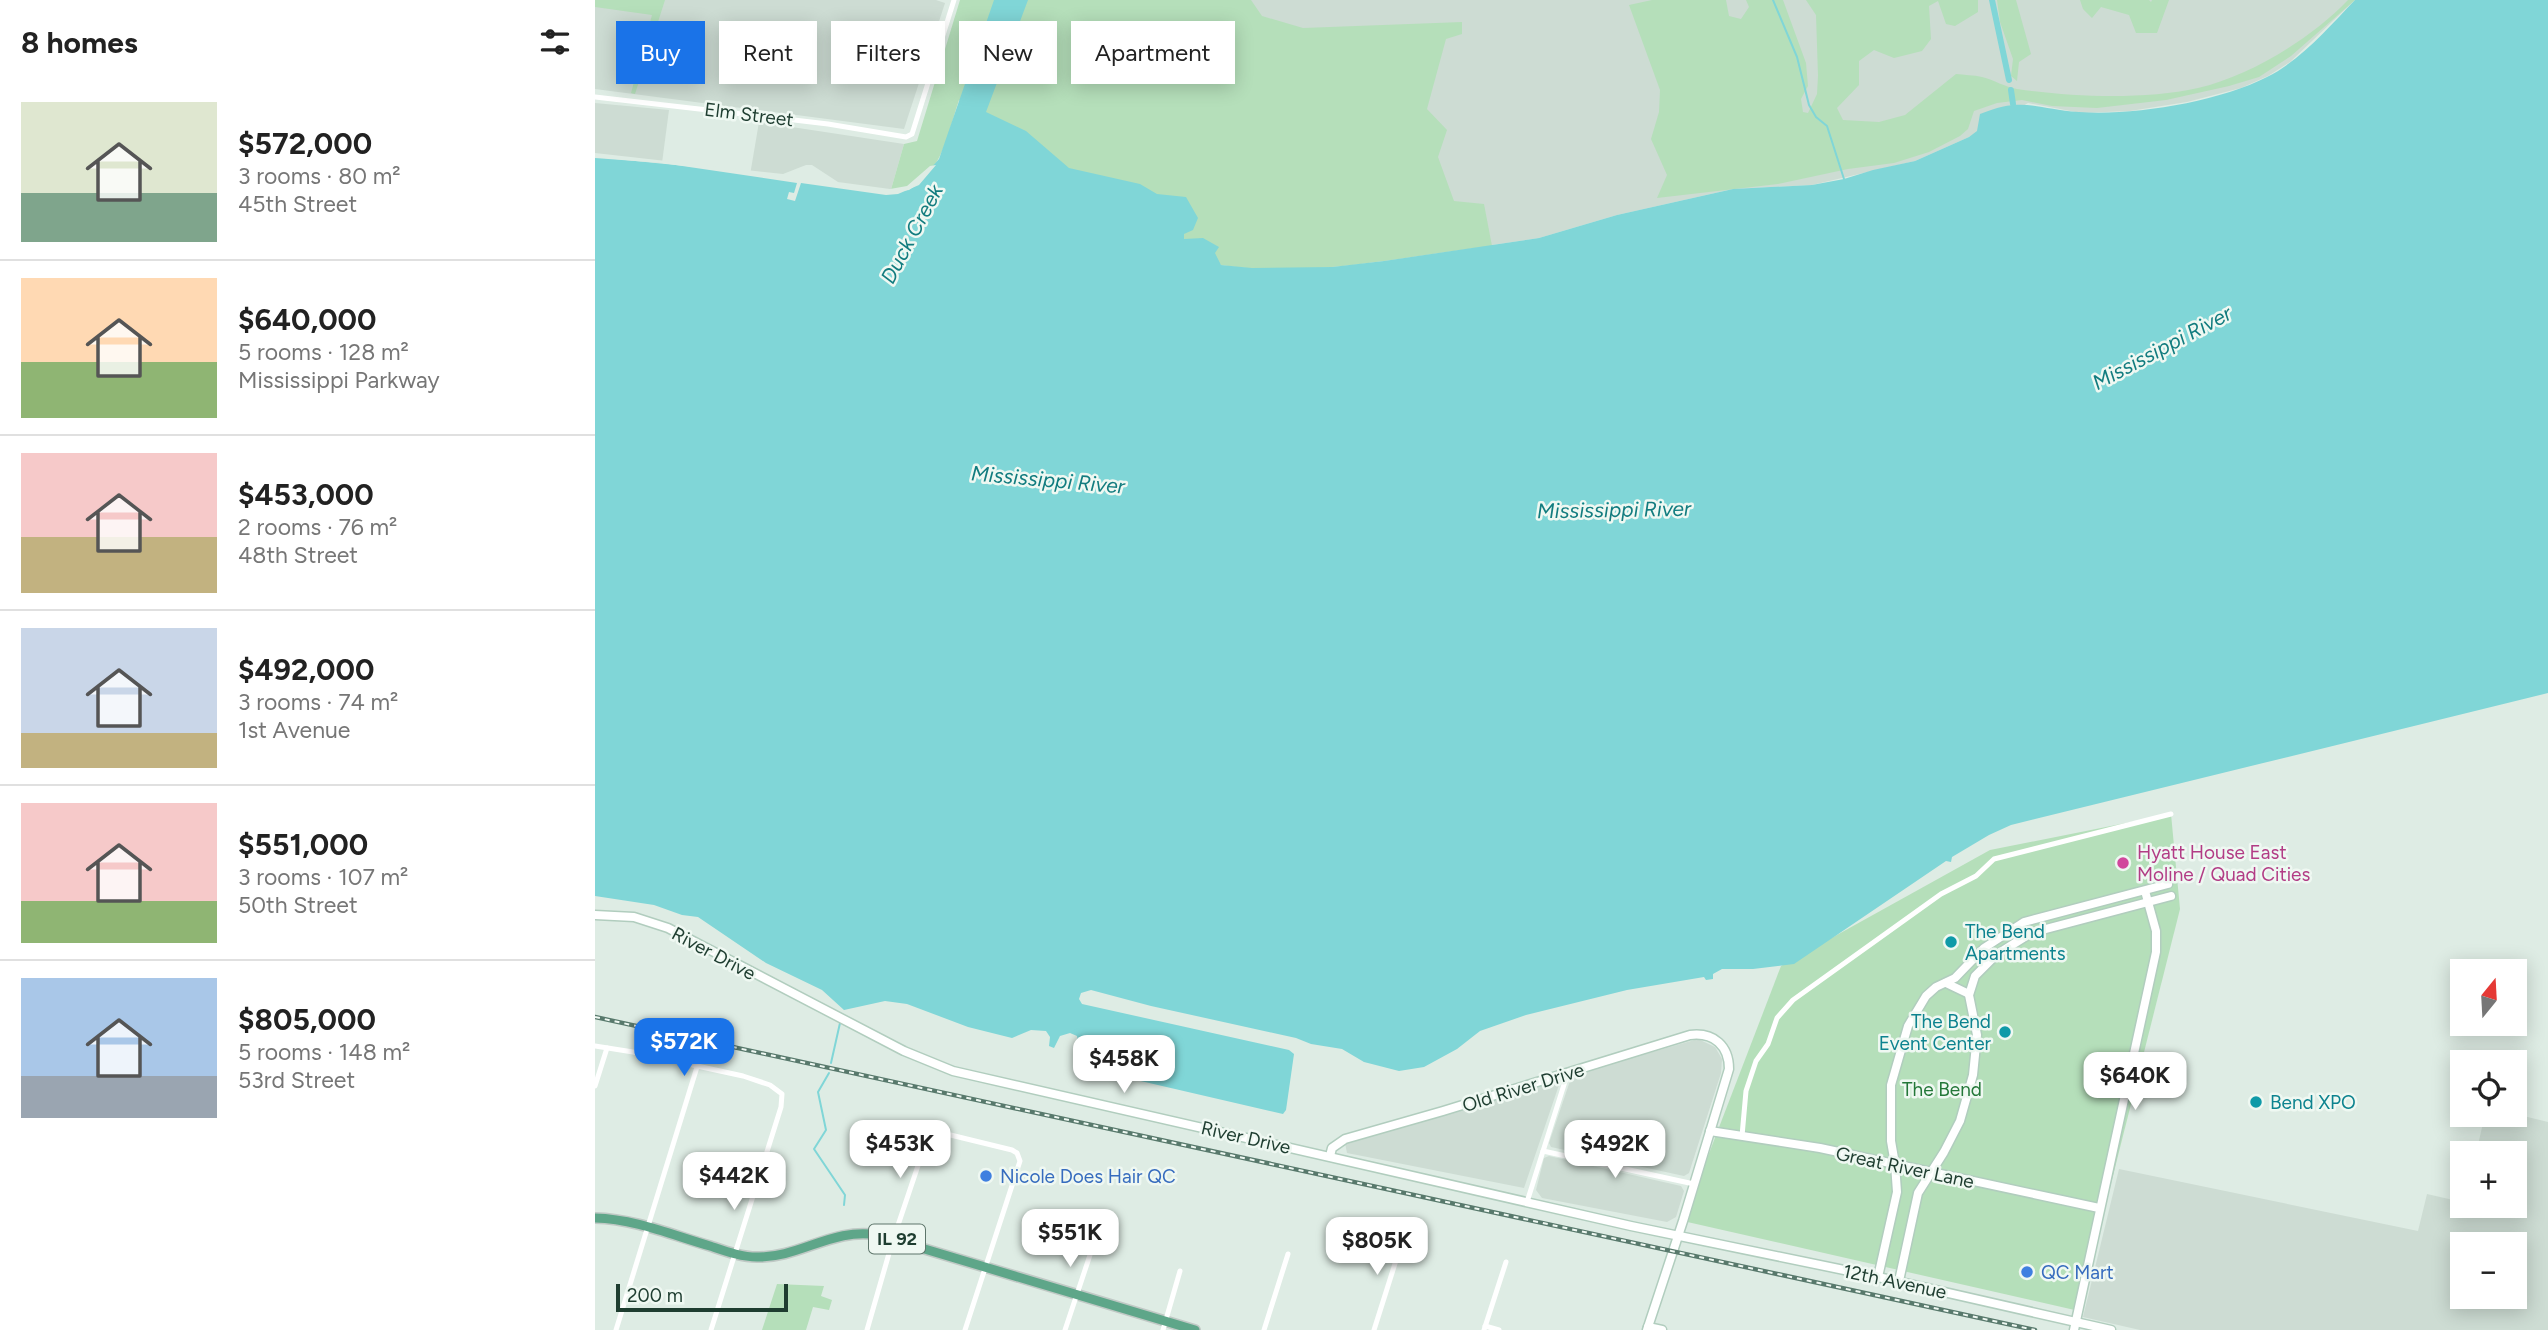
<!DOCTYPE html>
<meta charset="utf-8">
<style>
:root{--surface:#fff;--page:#f2f2f2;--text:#222;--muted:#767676;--line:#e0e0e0;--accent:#1a73e8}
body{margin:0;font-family:Figtree,sans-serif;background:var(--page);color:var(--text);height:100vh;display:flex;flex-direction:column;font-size:26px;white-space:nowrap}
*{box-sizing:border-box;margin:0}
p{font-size:23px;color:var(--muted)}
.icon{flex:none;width:38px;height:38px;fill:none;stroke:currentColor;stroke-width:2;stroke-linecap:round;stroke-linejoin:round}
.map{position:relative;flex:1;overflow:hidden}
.sheet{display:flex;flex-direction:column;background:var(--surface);width:595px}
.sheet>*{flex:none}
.guide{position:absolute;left:21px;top:21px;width:665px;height:63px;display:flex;gap:14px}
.needle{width:46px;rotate:18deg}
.buttons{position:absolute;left:1855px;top:959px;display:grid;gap:14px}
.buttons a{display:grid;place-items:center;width:77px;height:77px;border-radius:0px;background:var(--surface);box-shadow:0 4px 18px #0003;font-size:35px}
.scale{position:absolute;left:21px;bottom:18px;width:172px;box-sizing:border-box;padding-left:7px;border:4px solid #1e3d30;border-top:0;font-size:19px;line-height:24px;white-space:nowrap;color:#1e3d30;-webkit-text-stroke:5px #eff8f2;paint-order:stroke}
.price{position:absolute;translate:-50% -60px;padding:0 16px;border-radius:14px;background:#fff;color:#222;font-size:23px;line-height:46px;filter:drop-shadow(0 2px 4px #0008)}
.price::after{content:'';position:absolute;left:50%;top:42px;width:21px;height:16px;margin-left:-10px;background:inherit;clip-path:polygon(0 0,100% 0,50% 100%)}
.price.selected{background:var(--accent);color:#fff}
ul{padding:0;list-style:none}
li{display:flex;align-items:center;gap:21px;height:175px;padding:0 21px}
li+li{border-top:2px solid var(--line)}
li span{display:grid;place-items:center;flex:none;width:196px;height:140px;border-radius:0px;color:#555}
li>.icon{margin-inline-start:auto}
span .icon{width:84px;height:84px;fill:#fffc;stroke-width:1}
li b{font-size:30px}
h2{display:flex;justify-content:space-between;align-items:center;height:84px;padding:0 21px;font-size:30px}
.pill{padding:0 24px;border-radius:0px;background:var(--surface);box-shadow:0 4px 18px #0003;font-size:24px;line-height:63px}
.pill.selected{background:var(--accent);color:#fff}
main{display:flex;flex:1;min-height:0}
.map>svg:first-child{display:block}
.built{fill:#cddcd3;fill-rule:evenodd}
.green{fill:#b5dfba}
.water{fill:#80d6d7}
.pier{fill:#deece4}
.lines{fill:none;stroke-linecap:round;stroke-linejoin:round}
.stream{stroke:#80d6d7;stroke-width:2}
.canal{stroke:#80d6d7;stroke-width:6}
.secondary-casing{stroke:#b1cdbe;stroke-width:11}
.primary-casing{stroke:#c0c9c5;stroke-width:12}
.street{stroke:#fff;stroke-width:5}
.secondary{stroke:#fff;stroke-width:8}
.primary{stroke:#5ea689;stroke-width:9}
.rail-casing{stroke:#58796c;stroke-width:4.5}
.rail{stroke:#eff8f2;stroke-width:2;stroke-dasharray:5;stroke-linecap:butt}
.hotel-dot{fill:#d1479c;stroke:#eff8f2;stroke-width:2.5}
.culture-dot{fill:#0f9aa8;stroke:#eff8f2;stroke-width:2.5}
.shop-dot{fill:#3f7fe0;stroke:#eff8f2;stroke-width:2.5}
.labels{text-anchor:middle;stroke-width:5;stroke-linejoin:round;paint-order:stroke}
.shield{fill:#eff8f2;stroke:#5d756a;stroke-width:2}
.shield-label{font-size:18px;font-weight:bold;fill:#1e3d30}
.street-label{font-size:19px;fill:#1e3d30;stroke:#eff8f2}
.hotel-label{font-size:19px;fill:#b23c85;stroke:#eff8f2;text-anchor:start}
.culture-label{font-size:19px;fill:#0d838f;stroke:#eff8f2;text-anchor:start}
.park-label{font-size:19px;fill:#247839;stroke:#eff8f2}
.shop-label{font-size:19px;fill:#366cbe;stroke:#eff8f2;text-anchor:start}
.water-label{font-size:21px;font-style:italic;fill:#127c7f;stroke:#eff8f2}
</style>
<main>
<section class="sheet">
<h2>8 homes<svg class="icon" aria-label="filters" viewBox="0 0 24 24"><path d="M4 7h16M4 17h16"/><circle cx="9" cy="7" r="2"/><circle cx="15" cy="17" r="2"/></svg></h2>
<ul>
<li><span style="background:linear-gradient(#dfe7d0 65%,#7fa58c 0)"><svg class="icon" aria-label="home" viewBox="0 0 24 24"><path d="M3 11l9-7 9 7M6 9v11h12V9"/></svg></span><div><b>$572,000</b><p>3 rooms · 80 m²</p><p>45th Street</p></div></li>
<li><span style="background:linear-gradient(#ffd9b3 60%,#8fb573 0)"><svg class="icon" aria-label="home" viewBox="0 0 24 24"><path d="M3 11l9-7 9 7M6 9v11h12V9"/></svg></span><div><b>$640,000</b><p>5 rooms · 128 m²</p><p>Mississippi Parkway</p></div></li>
<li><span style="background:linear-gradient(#f6c9c9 60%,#c2b280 0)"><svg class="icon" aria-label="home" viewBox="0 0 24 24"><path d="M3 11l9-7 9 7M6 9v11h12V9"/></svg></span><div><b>$453,000</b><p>2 rooms · 76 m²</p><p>48th Street</p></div></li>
<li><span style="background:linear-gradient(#c9d6e8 75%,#c2b280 0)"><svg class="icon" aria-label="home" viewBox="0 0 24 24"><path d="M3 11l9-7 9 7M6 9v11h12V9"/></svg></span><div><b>$492,000</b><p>3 rooms · 74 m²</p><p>1st Avenue</p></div></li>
<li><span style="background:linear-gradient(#f6c9c9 70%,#8fb573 0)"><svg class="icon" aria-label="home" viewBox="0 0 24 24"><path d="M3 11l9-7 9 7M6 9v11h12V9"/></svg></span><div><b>$551,000</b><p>3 rooms · 107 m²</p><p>50th Street</p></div></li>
<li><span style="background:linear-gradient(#a9c7e8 70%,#9aa5b1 0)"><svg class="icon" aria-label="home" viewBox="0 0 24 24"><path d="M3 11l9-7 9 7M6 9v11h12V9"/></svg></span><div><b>$805,000</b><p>5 rooms · 148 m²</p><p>53rd Street</p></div></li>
</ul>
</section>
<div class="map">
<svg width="1953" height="1330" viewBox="0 0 1953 1330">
<rect width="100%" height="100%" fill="#deece4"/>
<g class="built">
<polygon points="0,0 341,0 350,3 309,129 0,89"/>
<polygon points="432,0 1760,0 1695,62 1673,76 1646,88 1592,102 1535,111 1486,113 1433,103 1374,137 1320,161 1217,185 1138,189 1022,215 944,238 789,261"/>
<polygon points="0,103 74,110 67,163 0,157"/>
<polygon points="164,122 309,144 295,193 198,176 155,175"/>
<polygon points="1103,1039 1120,1047 1127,1059 1126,1073 1094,1173 1089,1176 956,1147 954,1143 977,1075"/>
<polygon points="966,1079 929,1188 752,1153 750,1143 862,1112"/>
<path d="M1920 1114 1953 1122V1330H1545L1488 1317 1524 1169 1823 1231 1832 1194 1867 1202V1206H1920V1153H1881L1890 1115ZM1867 1244H1920V1297H1867Z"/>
<polygon points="954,1156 1086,1186 1089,1191 1081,1217 1072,1222 947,1198 941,1190 949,1158"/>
</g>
<g class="green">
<polygon points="0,0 70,0 40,94 36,93 57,15 0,7"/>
<path d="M365 0H656L667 16 708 28 867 22V34L851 39 832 109 852 130 843 157 859 201 889 204 897 246C808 256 716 279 626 265L364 100C350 142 346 184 295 193L309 144 322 141Z"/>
<path d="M1057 0H1131L1134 16 1146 19 1154 7 1151 0H1188L1211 63 1213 86 1206 99 1208 112 1213 113 1222 94 1223 76 1221 15 1211 0H1383V12L1360 26 1351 24 1343 1 1334 6 1336 39 1327 51 1299 58 1279 50 1264 61V85L1242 108 1248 120 1284 122 1310 115 1361 74C1369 75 1379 75 1387 77 1399 80 1410 87 1422 89 1477 97 1549 100 1603 88 1655 76 1717 38 1753 0H1760L1696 56 1664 77 1634 86 1571 100 1502 108 1457 106 1427 100 1402 103 1379 111 1373 129 1365 136 1334 152 1299 163 1253 169 1183 184 1062 198 1072 175 1056 139 1064 112 1065 90 1034 5Z"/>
<polygon points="1402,0 1421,0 1436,54 1424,62 1422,81 1416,76 1418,59 1405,22"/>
<polygon points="1485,0 1554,0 1556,2 1557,0 1574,0 1562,33 1541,33 1534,15 1506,7 1497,18 1488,9"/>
<polygon points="1576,814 1585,909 1484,1311 1088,1221 1186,966 1395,850"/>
<polygon points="182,1284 229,1286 226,1296 237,1300 234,1310 218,1307 211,1330 167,1330"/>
</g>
<path class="water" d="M399 0H433L391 112 431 131 474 168 545 184 562 194 591 197 603 218 598 230 589 234V239L608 238 624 247 620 253 626 265 657 268 737 267 789 261 944 238 1022 215 1138 189 1217 185 1249 179 1278 170 1320 161 1374 137 1382 131 1385 114C1428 96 1441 109 1484 112 1538 116 1623 102 1672 77 1706 60 1734 27 1760 0H1953V693L1416 825 1394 835 1357 857 1356 862 1351 861 1199 964 1158 969H1127L1118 974V979L1111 980 1109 977 1032 990 931 1015 885 1031 862 1049 829 1067 804 1071 769 1062 747 1049 716 1044 701 1038 556 1006 496 990 486 993 484 999 487 1004 694 1050 699 1054 691 1110 688 1114 481 1066C476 1056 485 1047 482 1036L475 1033 465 1036 459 1048 454 1046 455 1037 451 1031 436 1030 417 1038 373 1027 312 1004 290 1001 249 1010 227 990 171 963 103 917 87 915 59 905 0 896V157L231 180 295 193 314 190 320 186 344 159Z"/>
<polygon class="pier" points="0,153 188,174 211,165 217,165 243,182 295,189 312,186 335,166 341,165 324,185 303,194 291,195 206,183 200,201 192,199 194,192 199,193 202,183 67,163 0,158"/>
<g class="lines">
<g class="stream">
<polyline points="1178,0 1202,57 1214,105 1221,117 1232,126 1249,179"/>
<polyline points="236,1063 245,1023"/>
<polyline points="234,1073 223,1092 231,1130 219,1149 250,1195 249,1205"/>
</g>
<g class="canal">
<polyline points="1397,0 1414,80"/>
<polyline points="1416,90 1418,104"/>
</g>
<defs>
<g id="secondary">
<polyline points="0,915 39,917 73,928 309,1051 358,1071 1036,1226 1283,1277 1516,1330"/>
<polyline points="1351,983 1374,994"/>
<polyline points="1115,1131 1225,1148 1504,1208"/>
<path d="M735 1156 737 1148 750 1139 848 1111 1095 1035C1119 1032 1134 1046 1134 1069L1088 1221 1052 1330"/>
<polyline points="1283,1277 1302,1192 1300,1164 1296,1141 1296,1085 1313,1026 1331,996 1341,987 1360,978 1389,948 1429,922 1573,884"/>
<polyline points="1304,1281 1323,1193 1349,1152 1365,1121 1378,1075 1382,1035 1374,995 1380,976 1401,955 1436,933 1576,896"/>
<polyline points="1053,1327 1067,1330"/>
<polyline points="1479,1330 1561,952 1561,931 1550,891"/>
</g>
<path id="primary" d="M0 1218C40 1219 77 1235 115 1246 130 1251 146 1257 162 1257 205 1258 238 1227 283 1235L600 1330"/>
</defs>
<use href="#secondary" class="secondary-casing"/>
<use href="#primary" class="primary-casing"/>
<g class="street">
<polyline points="0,97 233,124 311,137 317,134 359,0"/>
<polyline points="0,1046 38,1052 148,1076 175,1085 187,1094 186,1107 116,1330"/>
<polyline points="0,1086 12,1048"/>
<polyline points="1147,1136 1151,1091 1161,1061 1173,1044 1182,1018 1198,1000 1346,894 1381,876 1399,859 1576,814"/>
<polyline points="948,1151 1099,1184"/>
<polyline points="932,1202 973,1072"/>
<polyline points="890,1326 904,1330"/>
<polyline points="21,1330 102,1067"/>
<polyline points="272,1330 297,1243 335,1130 417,1150 422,1153 425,1161 370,1330"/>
<polyline points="470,1330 508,1216"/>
<polyline points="568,1330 585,1271"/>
<polyline points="669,1330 693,1254"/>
<polyline points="779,1330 810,1232"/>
<polyline points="889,1330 911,1262"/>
</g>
<use href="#secondary" class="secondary"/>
<use href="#primary" class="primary"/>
<defs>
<polyline id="rail" points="0,1017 1440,1330"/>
</defs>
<use href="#rail" class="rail-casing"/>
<use href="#rail" class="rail"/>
</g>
<circle class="hotel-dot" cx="1528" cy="863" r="7"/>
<g class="culture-dot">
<circle cx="1356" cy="942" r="7"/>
<circle cx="1410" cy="1032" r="7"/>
<circle cx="1661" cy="1102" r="7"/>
</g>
<g class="shop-dot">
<circle cx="391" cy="1176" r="7"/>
<circle cx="1432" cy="1272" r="7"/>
</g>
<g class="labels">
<rect class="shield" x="274" y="1224.5" width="56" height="29" rx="5"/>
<g class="shield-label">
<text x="302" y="1245">IL 92</text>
</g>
<g class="street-label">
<text transform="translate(154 114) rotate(7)" y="7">Elm Street</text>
<text transform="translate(119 953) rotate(28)" y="7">River Drive</text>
<text transform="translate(928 1087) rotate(-17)" y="7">Old River Drive</text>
<text transform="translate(651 1137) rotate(13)" y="7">River Drive</text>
<text transform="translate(1310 1167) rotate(12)" y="7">Great River Lane</text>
<text transform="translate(1300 1281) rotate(12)" y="7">12th Avenue</text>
</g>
<g class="hotel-label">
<text x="1542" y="859">Hyatt House East<tspan x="1542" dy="22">Moline / Quad Cities</tspan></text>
</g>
<g class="culture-label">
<text x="1370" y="938">The Bend<tspan x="1370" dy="22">Apartments</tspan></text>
<text x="1396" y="1028" text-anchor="end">The Bend<tspan x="1396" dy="22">Event Center</tspan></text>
<text x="1675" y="1109">Bend XPO</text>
</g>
<g class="park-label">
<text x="1347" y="1096">The Bend</text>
</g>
<g class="shop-label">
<text x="405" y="1183">Nicole Does Hair QC</text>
<text x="1446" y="1279">QC Mart</text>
</g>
<g class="water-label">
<text transform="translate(317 234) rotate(-62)" y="7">Duck Creek</text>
<text transform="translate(1567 348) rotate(-28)" y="7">Mississippi River</text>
<text transform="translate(453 480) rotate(5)" y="7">Mississippi River</text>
<text transform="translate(1019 510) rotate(-1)" y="7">Mississippi River</text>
</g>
</g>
</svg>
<div class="buttons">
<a><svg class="needle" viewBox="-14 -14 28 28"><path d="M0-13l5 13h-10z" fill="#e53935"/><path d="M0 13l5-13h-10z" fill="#767676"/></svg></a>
<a><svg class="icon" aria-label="locate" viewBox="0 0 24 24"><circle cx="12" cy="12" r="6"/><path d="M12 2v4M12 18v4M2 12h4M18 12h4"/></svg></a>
<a>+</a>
<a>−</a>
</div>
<div class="scale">200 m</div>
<b class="price selected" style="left:89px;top:1078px">$572K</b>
<b class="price" style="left:529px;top:1095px">$458K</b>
<b class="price" style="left:1540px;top:1112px">$640K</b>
<b class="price" style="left:305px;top:1180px">$453K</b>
<b class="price" style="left:1020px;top:1180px">$492K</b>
<b class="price" style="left:139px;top:1212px">$442K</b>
<b class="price" style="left:475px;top:1269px">$551K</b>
<b class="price" style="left:782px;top:1277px">$805K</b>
<div class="guide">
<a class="pill selected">Buy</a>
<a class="pill">Rent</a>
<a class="pill">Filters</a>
<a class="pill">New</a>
<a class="pill">Apartment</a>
</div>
</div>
</main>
